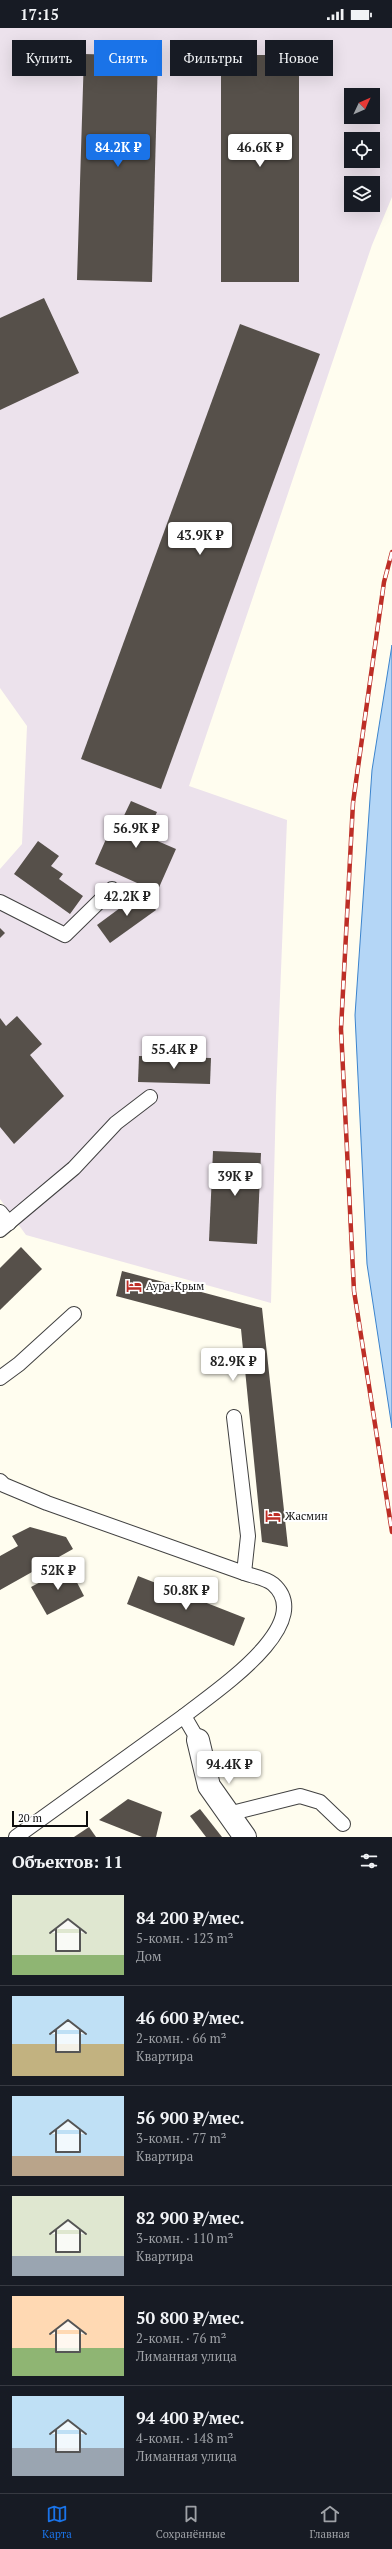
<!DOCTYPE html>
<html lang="ru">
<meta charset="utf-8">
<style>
:root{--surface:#171b24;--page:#20242c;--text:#f1f3f6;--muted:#9ea1a6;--line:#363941;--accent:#1a73e8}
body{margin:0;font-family:"PT Serif",serif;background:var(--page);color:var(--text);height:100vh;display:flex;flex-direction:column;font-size:15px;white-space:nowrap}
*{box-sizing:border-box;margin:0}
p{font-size:13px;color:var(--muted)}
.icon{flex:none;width:22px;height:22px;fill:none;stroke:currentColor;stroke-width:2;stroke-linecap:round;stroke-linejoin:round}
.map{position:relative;height:1809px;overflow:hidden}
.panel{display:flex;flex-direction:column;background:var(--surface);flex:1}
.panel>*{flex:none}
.hud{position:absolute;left:12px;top:12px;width:368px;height:36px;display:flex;gap:8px}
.needle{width:26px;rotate:46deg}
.buttons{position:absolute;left:344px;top:60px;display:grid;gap:8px}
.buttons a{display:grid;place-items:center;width:36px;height:36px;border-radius:0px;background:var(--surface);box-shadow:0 4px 16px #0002;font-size:20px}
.scale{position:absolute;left:12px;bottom:10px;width:76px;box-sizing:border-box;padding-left:4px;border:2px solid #0e0e0e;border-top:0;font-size:11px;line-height:14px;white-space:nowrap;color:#0e0e0e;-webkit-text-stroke:3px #fff;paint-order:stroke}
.price{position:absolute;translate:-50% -34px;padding:0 9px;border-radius:4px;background:#fff;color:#222;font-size:13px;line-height:26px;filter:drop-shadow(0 1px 2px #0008)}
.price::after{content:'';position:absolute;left:50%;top:24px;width:12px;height:9px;margin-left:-6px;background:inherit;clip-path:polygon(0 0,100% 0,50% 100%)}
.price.selected{background:var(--accent);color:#fff}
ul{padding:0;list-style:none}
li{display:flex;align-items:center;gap:12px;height:100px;padding:0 12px}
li+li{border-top:1px solid var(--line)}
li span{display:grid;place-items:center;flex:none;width:112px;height:80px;border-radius:0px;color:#555}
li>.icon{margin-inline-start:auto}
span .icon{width:48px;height:48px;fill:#fffc;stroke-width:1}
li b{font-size:17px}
h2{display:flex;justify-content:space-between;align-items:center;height:48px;padding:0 12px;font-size:17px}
.tag{padding:0 14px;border-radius:0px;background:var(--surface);box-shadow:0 4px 16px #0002;font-size:14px;line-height:36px}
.tag.selected{background:var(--accent);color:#fff}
.status{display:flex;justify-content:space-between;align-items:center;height:28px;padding:0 20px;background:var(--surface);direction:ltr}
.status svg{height:11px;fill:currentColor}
.tabs{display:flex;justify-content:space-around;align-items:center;height:56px;border-top:1px solid var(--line);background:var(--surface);font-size:11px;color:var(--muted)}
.tabs a{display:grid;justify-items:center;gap:2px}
.tabs .selected{color:var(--accent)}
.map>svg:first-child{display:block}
.industrial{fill:#ece2ec;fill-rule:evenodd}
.water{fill:#b4d6f6;stroke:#3b84cd}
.building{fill:#56504a}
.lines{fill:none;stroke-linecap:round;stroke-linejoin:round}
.service-casing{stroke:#414141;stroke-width:16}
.minor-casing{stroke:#414141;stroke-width:24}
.service{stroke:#fff;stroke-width:14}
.minor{stroke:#fff;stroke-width:22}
.rail-casing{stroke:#bd2e26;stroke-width:4.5}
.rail{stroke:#fff;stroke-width:3;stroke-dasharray:9;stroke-linecap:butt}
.labels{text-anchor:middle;stroke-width:4;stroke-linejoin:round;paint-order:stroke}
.poi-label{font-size:11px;fill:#0e0e0e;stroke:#fff;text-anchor:start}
</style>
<div class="status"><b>17:15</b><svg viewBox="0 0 49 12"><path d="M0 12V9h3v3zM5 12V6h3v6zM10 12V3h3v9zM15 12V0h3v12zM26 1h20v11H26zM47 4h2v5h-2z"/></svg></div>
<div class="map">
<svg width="392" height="1809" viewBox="0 0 392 1809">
<rect width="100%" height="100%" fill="#fffdef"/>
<path class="industrial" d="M0 0H392V169L372 217 189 758 287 792 276 1068 271 1275 26 1207 0 1171V841L22 816 27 698 0 660ZM351 67H373V89H351ZM351 111H373V133H351ZM351 155H373V177H351Z"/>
<polygon class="water" points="392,617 392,1400 367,1236 355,987 372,742"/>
<g class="building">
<polygon points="84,26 158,28 152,254 77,252"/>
<rect x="221" y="27" width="78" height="227"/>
<polygon points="44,270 79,345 0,382 0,290"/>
<polygon points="240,296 320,326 161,761 81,731"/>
<polygon points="131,773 157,784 146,808 176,821 157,864 95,836 114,793 120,796"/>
<polygon points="38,813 59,828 51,838 63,846 59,851 83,868 70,886 14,846"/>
<polygon points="143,863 156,882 110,915 97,897"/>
<polygon points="0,900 5,905 0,910"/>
<polygon points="17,988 42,1016 30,1027 64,1068 14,1116 0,1099 0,990 6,998"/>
<polygon points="139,1028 211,1030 210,1056 138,1054"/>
<polygon points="213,1123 261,1125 257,1216 209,1213"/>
<polygon points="21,1219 42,1241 0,1282 0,1240"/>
<polygon points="122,1243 262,1280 288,1519 262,1514 241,1301 116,1268"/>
<polygon points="30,1499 66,1509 73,1521 0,1562 0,1528 18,1518 12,1508"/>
<polygon points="69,1539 84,1568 47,1587 31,1559"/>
<polygon points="138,1548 245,1590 234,1618 127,1576"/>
<polygon points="128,1771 162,1784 156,1809 142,1809 99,1792"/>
<polygon points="200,1781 222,1809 206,1809 190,1788"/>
<polygon points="89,1799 96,1809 74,1809"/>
</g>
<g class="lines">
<defs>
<g id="service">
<polyline points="0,874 65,907 112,861"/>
<polyline points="0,1184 9,1195"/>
<polyline points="0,1202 74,1140 116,1095 150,1069"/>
<polyline points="0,1350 19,1336 74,1286"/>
<polyline points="0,1453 4,1457 47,1475 244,1545 248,1508 234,1389"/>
<path d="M184 1688C211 1666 319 1596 273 1556 266 1550 252 1548 244 1545"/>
<polyline points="228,1786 300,1768 320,1774 343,1796"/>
<polyline points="16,1809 184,1688 198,1712"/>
</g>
<polyline id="minor" points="198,1712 209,1758 245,1809"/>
</defs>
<use href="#service" class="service-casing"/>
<use href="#minor" class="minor-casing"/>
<use href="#service" class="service"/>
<use href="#minor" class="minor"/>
<defs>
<polyline id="rail" points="392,524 384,554 353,775 341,1001 354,1263 392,1504"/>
</defs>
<use href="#rail" class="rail-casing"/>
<use href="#rail" class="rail"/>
</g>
<defs>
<symbol id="hotel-bare" viewBox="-9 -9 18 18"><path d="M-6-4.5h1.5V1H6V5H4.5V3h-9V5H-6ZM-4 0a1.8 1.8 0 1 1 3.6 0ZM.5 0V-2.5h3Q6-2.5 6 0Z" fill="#bd2e26" stroke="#fff" stroke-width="2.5" paint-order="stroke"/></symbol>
</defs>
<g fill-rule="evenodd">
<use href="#hotel-bare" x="123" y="1247" width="22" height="22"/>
<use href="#hotel-bare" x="262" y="1477" width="22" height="22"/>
</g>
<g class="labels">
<g class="poi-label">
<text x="146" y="1262">Аура-Крым</text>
<text x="285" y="1492">Жасмин</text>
</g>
</g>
</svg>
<div class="buttons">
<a><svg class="needle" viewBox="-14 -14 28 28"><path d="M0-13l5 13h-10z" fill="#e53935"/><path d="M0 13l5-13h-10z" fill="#9ea1a6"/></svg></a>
<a><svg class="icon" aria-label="locate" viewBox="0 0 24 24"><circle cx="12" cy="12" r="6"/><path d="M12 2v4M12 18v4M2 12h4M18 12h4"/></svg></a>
<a><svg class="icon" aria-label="layers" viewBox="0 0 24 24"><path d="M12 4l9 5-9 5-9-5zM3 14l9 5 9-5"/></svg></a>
</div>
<div class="scale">20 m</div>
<b class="price selected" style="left:118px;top:140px">84.2K ₽</b>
<b class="price" style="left:260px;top:140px">46.6K ₽</b>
<b class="price" style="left:200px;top:528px">43.9K ₽</b>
<b class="price" style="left:136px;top:821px">56.9K ₽</b>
<b class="price" style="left:127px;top:889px">42.2K ₽</b>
<b class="price" style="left:174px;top:1042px">55.4K ₽</b>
<b class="price" style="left:235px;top:1169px">39K ₽</b>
<b class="price" style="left:233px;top:1354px">82.9K ₽</b>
<b class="price" style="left:58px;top:1563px">52K ₽</b>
<b class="price" style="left:186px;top:1583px">50.8K ₽</b>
<b class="price" style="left:229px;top:1757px">94.4K ₽</b>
<div class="hud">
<a class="tag">Купить</a>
<a class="tag selected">Снять</a>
<a class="tag">Фильтры</a>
<a class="tag">Новое</a>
</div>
</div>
<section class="panel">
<h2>Объектов: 11<svg class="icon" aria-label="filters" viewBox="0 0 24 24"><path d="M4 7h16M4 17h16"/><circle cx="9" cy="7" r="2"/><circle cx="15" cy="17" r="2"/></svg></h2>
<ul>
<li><span style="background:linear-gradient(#dfe7d0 75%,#8fb573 0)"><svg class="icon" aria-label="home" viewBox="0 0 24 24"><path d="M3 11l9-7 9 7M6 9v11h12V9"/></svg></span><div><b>84 200 ₽/мес.</b><p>5-комн. · 123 m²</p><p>Дом</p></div></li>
<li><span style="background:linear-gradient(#bfe0f5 60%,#c2b280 0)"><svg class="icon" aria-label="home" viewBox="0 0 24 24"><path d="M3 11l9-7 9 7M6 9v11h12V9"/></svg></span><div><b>46 600 ₽/мес.</b><p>2-комн. · 66 m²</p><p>Квартира</p></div></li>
<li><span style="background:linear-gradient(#bfe0f5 75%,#b9a48a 0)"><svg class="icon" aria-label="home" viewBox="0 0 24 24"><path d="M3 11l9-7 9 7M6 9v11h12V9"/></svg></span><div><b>56 900 ₽/мес.</b><p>3-комн. · 77 m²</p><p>Квартира</p></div></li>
<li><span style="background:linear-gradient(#dfe7d0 75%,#9aa5b1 0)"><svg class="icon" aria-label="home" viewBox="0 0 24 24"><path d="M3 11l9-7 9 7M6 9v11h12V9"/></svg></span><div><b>82 900 ₽/мес.</b><p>3-комн. · 110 m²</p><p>Квартира</p></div></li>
<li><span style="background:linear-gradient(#ffd9b3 65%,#8fb573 0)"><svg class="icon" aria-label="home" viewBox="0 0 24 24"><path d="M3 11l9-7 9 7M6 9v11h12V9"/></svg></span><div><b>50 800 ₽/мес.</b><p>2-комн. · 76 m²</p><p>Лиманная улица</p></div></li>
<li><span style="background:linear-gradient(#bfe0f5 65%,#9aa5b1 0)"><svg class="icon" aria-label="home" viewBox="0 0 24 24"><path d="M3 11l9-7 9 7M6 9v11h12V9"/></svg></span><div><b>94 400 ₽/мес.</b><p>4-комн. · 148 m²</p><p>Лиманная улица</p></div></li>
</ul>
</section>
<nav class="tabs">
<a class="selected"><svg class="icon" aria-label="map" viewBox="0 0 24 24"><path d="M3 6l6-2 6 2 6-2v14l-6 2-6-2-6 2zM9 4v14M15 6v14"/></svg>Карта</a>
<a><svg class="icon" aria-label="saved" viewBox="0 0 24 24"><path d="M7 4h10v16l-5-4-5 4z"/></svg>Сохранённые</a>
<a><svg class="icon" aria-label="home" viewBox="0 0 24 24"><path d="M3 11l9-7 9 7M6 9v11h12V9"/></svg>Главная</a>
</nav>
